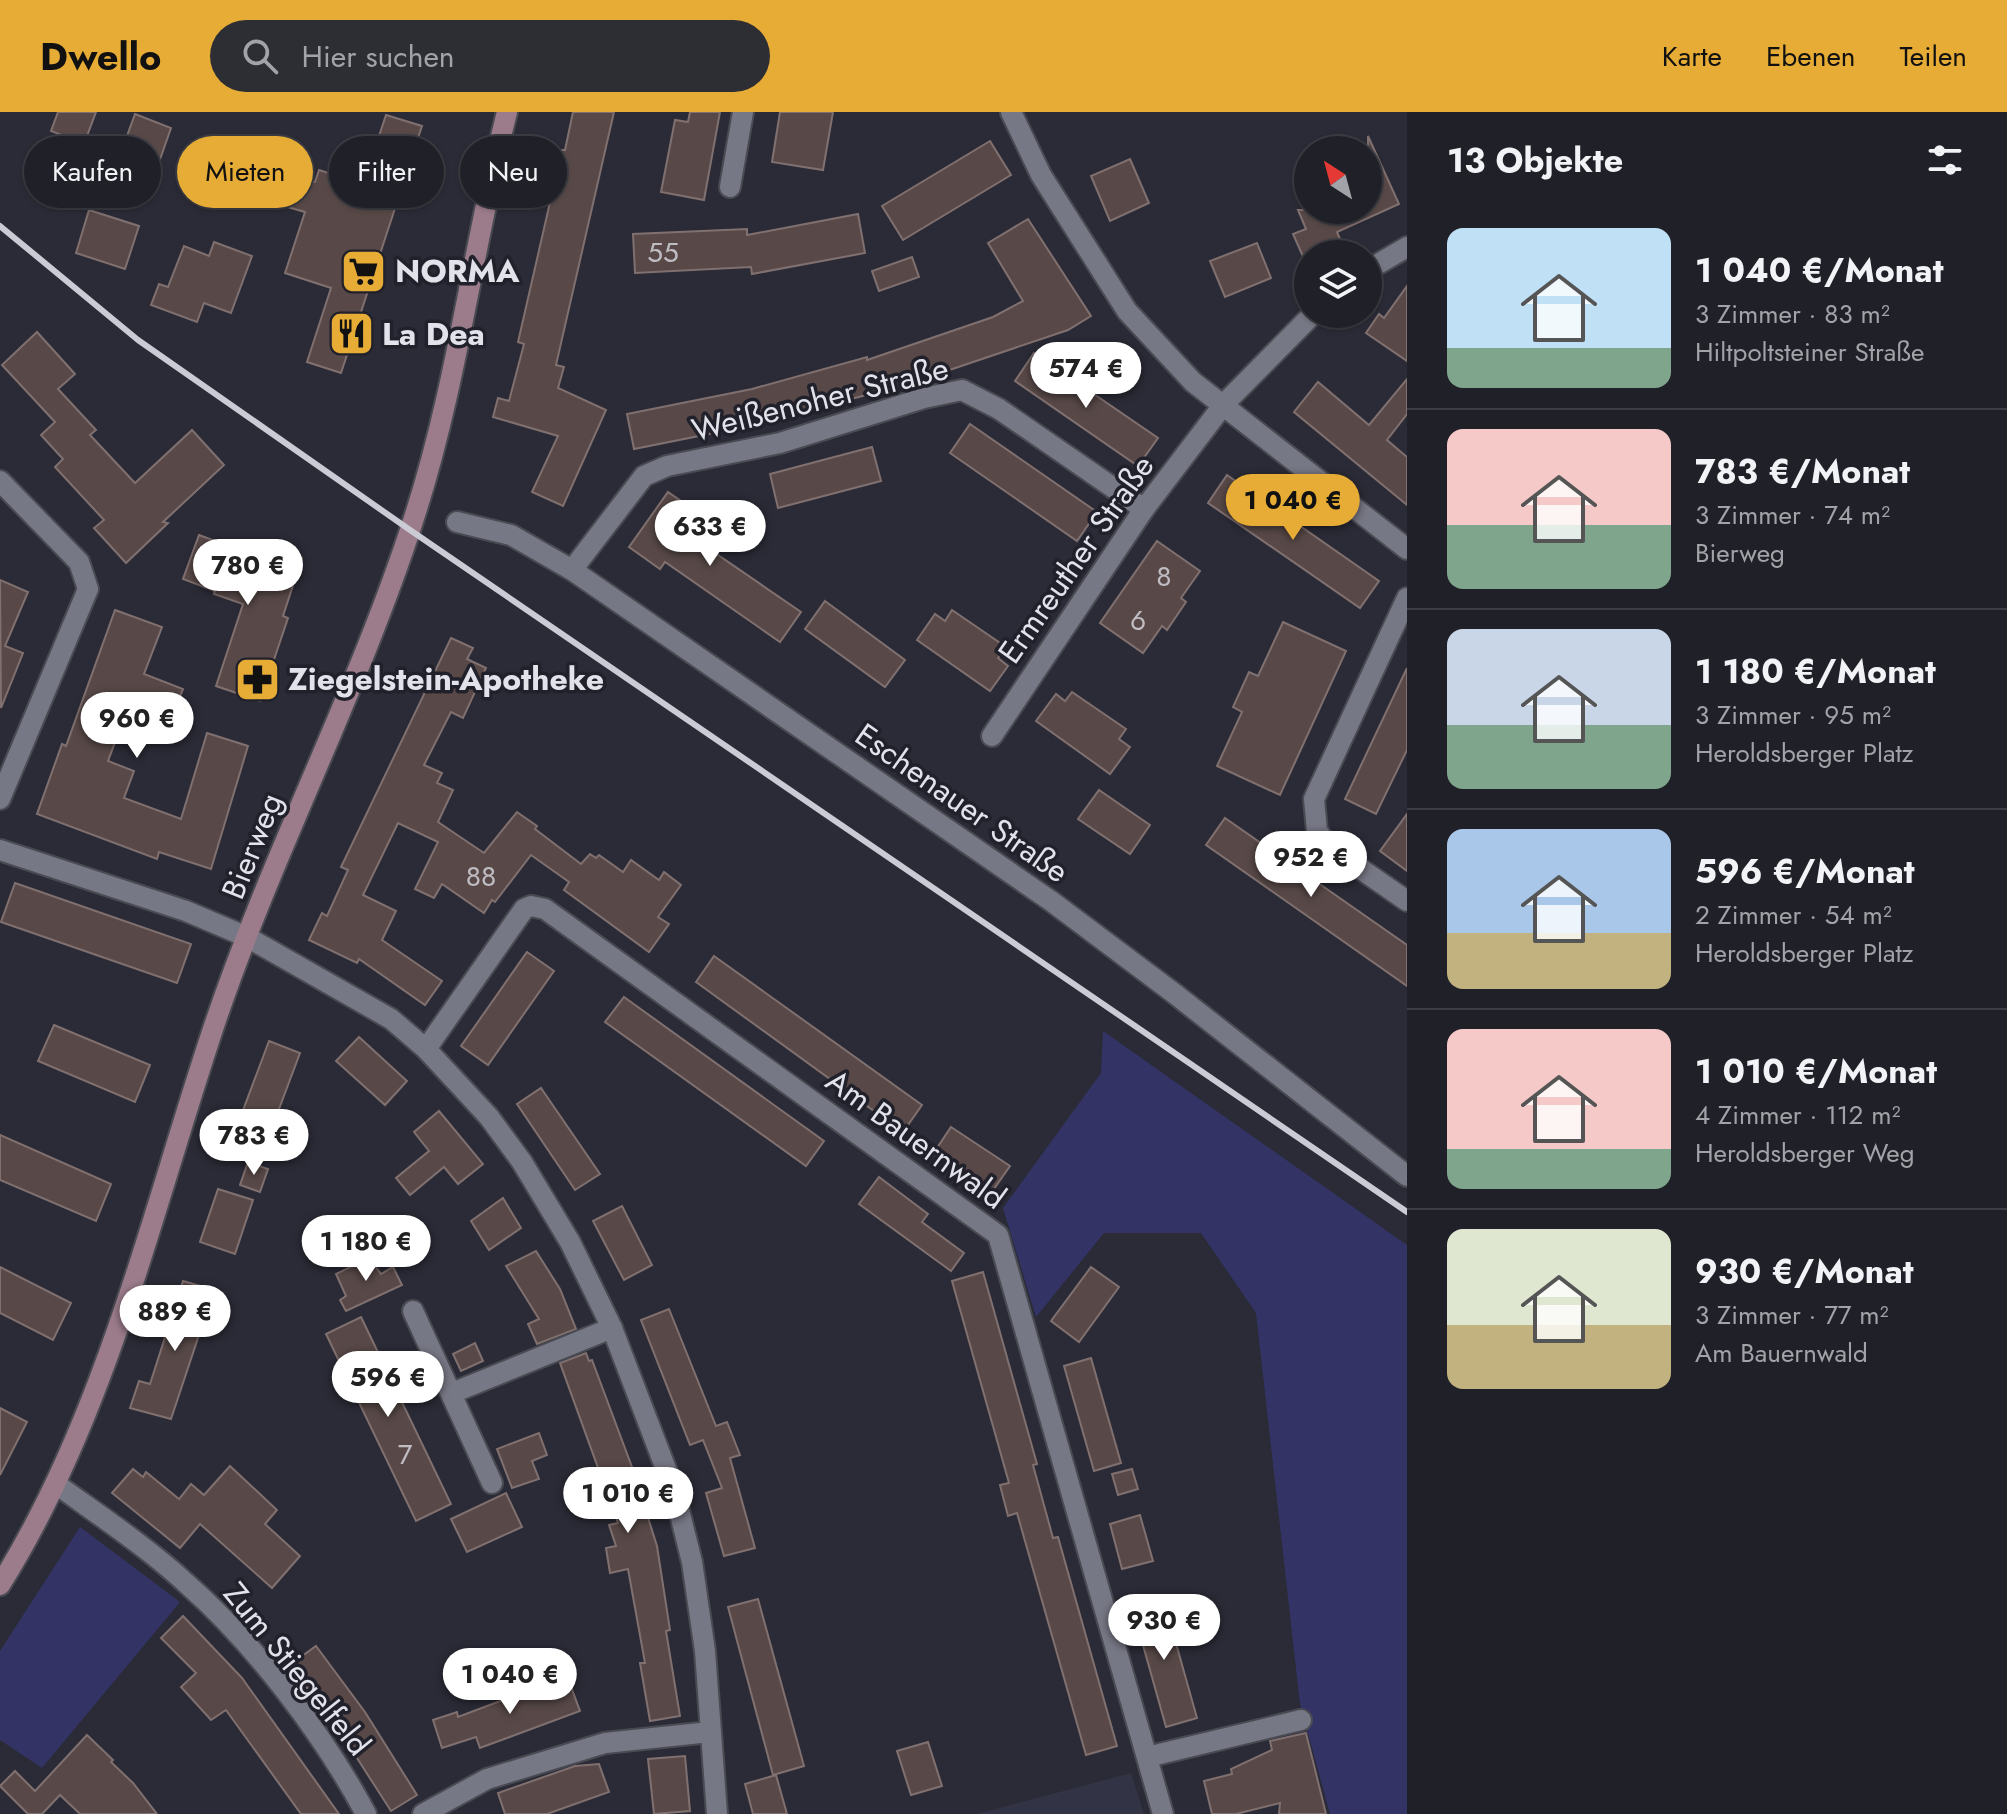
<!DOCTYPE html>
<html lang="de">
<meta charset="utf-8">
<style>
:root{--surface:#202028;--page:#2d2d34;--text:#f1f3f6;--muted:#a2a3a8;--line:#3d3e45;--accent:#e6ac36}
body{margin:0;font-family:Jost,sans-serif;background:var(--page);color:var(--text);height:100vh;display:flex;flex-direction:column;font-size:30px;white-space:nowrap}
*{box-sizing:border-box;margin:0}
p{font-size:26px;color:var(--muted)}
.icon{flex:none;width:44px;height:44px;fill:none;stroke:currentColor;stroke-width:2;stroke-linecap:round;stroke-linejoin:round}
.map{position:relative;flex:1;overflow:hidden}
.panel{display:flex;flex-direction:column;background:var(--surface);width:600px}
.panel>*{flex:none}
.hud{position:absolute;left:24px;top:24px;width:760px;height:72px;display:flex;gap:16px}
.needle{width:52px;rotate:324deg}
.controls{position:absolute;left:1294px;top:24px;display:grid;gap:16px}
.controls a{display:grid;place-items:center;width:88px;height:88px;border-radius:50%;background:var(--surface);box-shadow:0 2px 6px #0004,0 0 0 2px var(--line);font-size:40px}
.price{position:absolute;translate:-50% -68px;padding:0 18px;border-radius:28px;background:#fff;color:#222;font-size:26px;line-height:52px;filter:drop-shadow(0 2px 4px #0008)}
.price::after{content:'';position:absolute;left:50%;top:48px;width:24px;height:18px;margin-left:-12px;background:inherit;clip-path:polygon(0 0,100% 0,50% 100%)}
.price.on{background:var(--accent);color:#111}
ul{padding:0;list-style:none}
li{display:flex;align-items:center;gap:24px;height:200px;padding:0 40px}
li+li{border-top:2px solid var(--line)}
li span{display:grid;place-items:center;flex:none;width:224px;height:160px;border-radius:16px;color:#555}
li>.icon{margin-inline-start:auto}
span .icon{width:96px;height:96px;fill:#fffc;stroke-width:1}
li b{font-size:34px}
h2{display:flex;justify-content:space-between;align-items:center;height:96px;padding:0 40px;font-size:34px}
.pill{padding:0 28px;border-radius:36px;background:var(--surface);box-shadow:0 2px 6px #0004,0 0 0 2px var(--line);font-size:28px;line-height:72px}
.pill.on{background:var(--accent);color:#111}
header{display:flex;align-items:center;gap:48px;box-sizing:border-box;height:112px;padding:0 40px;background:var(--accent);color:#111}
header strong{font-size:38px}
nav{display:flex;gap:44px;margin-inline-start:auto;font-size:28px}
.search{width:560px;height:72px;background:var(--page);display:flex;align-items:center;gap:20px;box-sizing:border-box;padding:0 28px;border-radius:44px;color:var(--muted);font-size:30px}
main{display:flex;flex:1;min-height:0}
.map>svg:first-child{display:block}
.built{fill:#323445}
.green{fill:#333465}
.building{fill:#584948;stroke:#80706f;stroke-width:2}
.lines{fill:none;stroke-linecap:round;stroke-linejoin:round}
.minor-casing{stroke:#494a52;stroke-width:24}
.secondary-casing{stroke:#494a52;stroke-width:24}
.minor{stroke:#777885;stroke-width:20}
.secondary{stroke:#9c7c8b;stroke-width:20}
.rail{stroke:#cacbd4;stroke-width:6}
.labels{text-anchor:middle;stroke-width:7;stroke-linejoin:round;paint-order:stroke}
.number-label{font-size:28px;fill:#bfbcc2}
.poi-label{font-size:32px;font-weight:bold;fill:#e1e2ea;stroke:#21212c;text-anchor:start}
.street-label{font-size:32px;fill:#e1e2ea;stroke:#21212c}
</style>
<header>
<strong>Dwello</strong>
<div class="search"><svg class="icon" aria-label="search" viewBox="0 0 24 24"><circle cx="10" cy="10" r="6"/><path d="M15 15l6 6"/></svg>Hier suchen</div>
<nav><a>Karte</a><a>Ebenen</a><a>Teilen</a></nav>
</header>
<main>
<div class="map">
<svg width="1407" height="1702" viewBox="0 0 1407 1702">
<rect width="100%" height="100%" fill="#2a2b36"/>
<polygon class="built" points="1131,1661 1144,1702 977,1702"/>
<g class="green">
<polygon points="1103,919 1407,1133 1407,1702 1330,1702 1300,1592 1256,1201 1201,1121 1104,1121 1036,1205 1003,1096 1101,961"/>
<polygon points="80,1415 180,1490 42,1656 0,1628 0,1539"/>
</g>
<g class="building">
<polygon points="58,0 96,0 84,32 51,19"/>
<polygon points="573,0 614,0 556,253 564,255 558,276 606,298 563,394 532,380 558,324 493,305 498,286 509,289 524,232 518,230 562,38 565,38"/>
<polygon points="690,0 720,0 704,88 661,80 675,8 688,10"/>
<polygon points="780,0 833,0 823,58 772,50"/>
<polygon points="135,2 171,16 157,56 120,43"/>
<polygon points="386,3 422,14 341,261 307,250 331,176 285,161 305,100 211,73 220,42 315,70 319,58 360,71 363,62 366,63"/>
<polygon points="1368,24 1399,92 1337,120 1342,132 1320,142 1308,142 1308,147 1305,149 1293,122 1306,117 1298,98 1368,98"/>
<polygon points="990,29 1011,63 903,128 882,94"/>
<polygon points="1130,47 1149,91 1110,109 1091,64"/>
<polygon points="89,98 139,114 125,157 76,141"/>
<polygon points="858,102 865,141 752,162 751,155 635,161 633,122 747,117 747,123"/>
<polygon points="1028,107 1091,204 1068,218 911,271 754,313 634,337 627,302 752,277 867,245 867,248 993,205 1023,189 988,131"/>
<polygon points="214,130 252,144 231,201 204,191 197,210 151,193 159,172 168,175 184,134 209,144"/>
<polygon points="1257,131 1271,166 1225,185 1210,149"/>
<polygon points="912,145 919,165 879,179 872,159"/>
<polygon points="1407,174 1407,249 1366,221 1379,202 1384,206"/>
<polygon points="37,220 75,262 58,277 96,318 90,323 135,371 192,318 224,353 163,410 168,411 126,451 94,416 104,408 55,355 63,347 41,323 55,310 2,253"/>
<polygon points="1034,241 1158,326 1138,354 1015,269"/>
<polygon points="1407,267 1407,302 1387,328 1407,345 1407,393 1294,300 1318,270 1369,313"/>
<polygon points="970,312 1097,400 1077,429 950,341"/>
<polygon points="872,335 881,369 778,396 770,362"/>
<polygon points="1227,363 1379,469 1360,496 1208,391"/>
<polygon points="668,380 700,402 686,421 801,500 780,530 665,450 660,457 629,435"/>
<polygon points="199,423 256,444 260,433 302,446 283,504 288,506 260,589 216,574 243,492 214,482 215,479 183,467"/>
<polygon points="1157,429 1200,459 1181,486 1186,490 1167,518 1162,514 1143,541 1100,511"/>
<polygon points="0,468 28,480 5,534 23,541 1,596"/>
<polygon points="825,489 905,548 885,575 805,517"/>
<polygon points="115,498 162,515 144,562 183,577 171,607 130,591 108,649 134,659 124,686 181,707 207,621 248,634 211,757 159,740 157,747 37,702 62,632 66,634"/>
<polygon points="952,498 1006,535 998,546 1008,554 990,579 917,528 935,502 945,509"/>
<polygon points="1283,510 1346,539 1280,683 1217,654 1242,600 1233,595 1249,560 1258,564"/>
<polygon points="451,526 473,536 467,547 486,556 463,606 451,600 424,653 442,661 437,671 453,678 438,710 484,741 517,700 537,714 535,717 581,752 590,742 596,746 599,743 623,760 631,748 659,768 664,760 681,773 658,805 669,812 649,840 564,778 569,770 531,743 495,790 492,788 484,801 442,772 434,786 415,777 438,730 398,711 363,783 396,799 382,828 442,869 425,893 359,847 357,851 309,828 322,801 327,804 348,758 341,755"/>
<polygon points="1407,556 1407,638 1376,702 1345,687"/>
<polygon points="1072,580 1126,617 1119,627 1130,635 1110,662 1036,609 1056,582 1065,589"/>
<polygon points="1099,678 1150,713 1130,742 1078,707"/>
<polygon points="1407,702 1407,759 1380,739"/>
<polygon points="1225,706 1407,833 1407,874 1206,733"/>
<polygon points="15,771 191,832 177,871 1,810"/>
<polygon points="527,840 554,859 488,953 461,934"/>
<polygon points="714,844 922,993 903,1020 696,870"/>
<polygon points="624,885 824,1029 806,1054 605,910"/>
<polygon points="54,913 150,953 135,990 38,949"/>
<polygon points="359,925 407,969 385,993 336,949"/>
<polygon points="269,929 300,941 273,1013 242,1001"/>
<polygon points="541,976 600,1062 575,1078 517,992"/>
<polygon points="439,999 483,1052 458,1072 444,1055 410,1083 396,1066 429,1039 414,1020"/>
<polygon points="951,1015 1010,1054 991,1081 933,1042"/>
<polygon points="0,1023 111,1072 96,1109 0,1068"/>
<polygon points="248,1050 268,1057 260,1080 240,1073"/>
<polygon points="879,1065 928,1102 922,1110 964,1141 951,1159 859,1092"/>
<polygon points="218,1077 253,1088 235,1142 200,1130"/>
<polygon points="503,1086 521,1116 489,1138 471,1109"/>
<polygon points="622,1094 652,1153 624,1168 593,1109"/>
<polygon points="536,1139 560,1177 576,1217 537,1232 528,1212 539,1207 506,1154"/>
<polygon points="369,1146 381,1162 393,1155 402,1173 346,1199 340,1188 346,1184 336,1162"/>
<polygon points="0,1155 71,1191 53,1228 0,1201"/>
<polygon points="1091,1155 1119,1175 1079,1230 1051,1209"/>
<polygon points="983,1160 1037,1352 1033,1353 1053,1426 1058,1425 1117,1634 1086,1643 1017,1401 1008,1404 1000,1373 1009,1371 952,1169"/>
<polygon points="183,1169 214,1178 171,1307 130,1296 139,1269 150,1272"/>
<polygon points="669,1197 716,1314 727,1310 740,1343 730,1346 755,1436 724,1444 706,1381 722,1376 703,1328 690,1333 641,1208"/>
<polygon points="361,1205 451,1392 416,1409 326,1222"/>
<polygon points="475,1231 483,1249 461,1259 453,1242"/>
<polygon points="586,1241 589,1249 592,1248 632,1355 657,1434 670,1518 666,1519 680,1604 650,1609 640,1551 645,1551 628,1457 610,1461 606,1436 616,1434 609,1413 618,1411 560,1251"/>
<polygon points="1091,1246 1121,1351 1094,1359 1064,1254"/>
<polygon points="0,1296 27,1310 0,1363"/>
<polygon points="539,1321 547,1343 532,1349 539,1367 512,1376 497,1337"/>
<polygon points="230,1354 277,1398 265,1412 300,1444 272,1476 200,1412 180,1436 112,1381 133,1357 143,1365 146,1360 179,1387 191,1372 204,1383"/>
<polygon points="1132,1357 1138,1377 1118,1383 1112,1362"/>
<polygon points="506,1381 522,1415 467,1440 451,1407"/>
<polygon points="1140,1403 1153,1449 1122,1457 1110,1412"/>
<polygon points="1163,1485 1197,1606 1166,1615 1132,1494"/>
<polygon points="758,1487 804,1654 773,1663 728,1495"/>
<polygon points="183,1504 242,1566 339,1702 301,1702 226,1598 211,1608 181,1575 196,1561 161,1526"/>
<polygon points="316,1534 365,1600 417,1683 391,1699 348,1632 290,1553"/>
<polygon points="567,1564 580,1599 480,1636 476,1625 442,1636 433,1608 457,1600 458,1605"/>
<polygon points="1306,1621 1326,1702 1279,1702 1280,1691 1236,1702 1212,1702 1204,1669 1232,1662 1231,1657 1272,1638 1270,1629"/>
<polygon points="87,1623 113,1648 111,1650 133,1671 157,1702 80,1702 60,1683 42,1702 28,1702 0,1674 15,1659 35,1679"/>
<polygon points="928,1630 942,1674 911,1683 897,1639"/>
<polygon points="685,1644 690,1699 654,1702 648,1647"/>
<polygon points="599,1652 609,1680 547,1702 505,1702 498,1681 575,1654"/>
<polygon points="776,1663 787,1702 753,1702 745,1672"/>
</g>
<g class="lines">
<defs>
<g id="minor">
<polyline points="1011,0 1041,63 1127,199 1193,270 1407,437"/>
<polyline points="730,75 743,0"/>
<polyline points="1368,158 1407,135"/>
<polyline points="0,369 79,450 88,477 0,687"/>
<polyline points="457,410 511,423 572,458 1051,789 1175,882 1407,1064"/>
<polyline points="572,458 644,364 667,354 780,331 924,286 962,278 999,297 1144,397"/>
<polyline points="1407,486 1314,687 1317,719 1329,735 1407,789"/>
<polyline points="992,624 1144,397 1224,292 1313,202"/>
<polyline points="0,738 186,799 247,825 391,907 426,937 489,1005 522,1050 570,1130 612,1216 674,1378 692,1450 705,1539 717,1702"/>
<polyline points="426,937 524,797 531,794 545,797 998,1123 1163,1702"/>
<polyline points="413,1199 492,1371"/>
<polyline points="452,1281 612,1216"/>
<path d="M56 1372C100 1404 147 1435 187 1472 254 1531 324 1623 366 1702"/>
<polyline points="1147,1645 1301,1608"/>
<polyline points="423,1702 487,1667 605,1631 710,1620"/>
</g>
<path id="secondary" d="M0 1473C105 1306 151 1103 213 917 271 743 358 580 414 406 457 274 473 134 507 0"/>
</defs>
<use href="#minor" class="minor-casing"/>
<use href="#secondary" class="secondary-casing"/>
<use href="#minor" class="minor"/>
<use href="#secondary" class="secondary"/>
<polyline class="rail" points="0,114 138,228 410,418 1407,1100"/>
</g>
<defs>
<symbol id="supermarket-square" viewBox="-11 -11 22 22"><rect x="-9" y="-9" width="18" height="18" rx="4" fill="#e6ac36" stroke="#21212c"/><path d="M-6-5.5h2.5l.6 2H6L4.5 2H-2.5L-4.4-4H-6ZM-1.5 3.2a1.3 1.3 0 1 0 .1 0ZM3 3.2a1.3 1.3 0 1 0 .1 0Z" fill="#111"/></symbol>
<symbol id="restaurant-square" viewBox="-11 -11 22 22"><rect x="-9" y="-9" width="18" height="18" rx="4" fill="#e6ac36" stroke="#21212c"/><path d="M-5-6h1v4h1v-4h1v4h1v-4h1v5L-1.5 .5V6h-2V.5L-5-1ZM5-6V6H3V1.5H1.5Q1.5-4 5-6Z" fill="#111"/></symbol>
<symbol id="pharmacy-square" viewBox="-11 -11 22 22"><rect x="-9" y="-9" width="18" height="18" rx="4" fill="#e6ac36" stroke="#21212c"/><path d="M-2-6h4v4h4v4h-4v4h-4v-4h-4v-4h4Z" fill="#111"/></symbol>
</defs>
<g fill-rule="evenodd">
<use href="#supermarket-square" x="338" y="134" width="51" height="51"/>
<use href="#restaurant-square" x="326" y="196" width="51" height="51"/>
<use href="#pharmacy-square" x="232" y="542" width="51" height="51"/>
</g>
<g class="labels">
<g class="number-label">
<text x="663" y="150">55</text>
<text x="1164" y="474">8</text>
<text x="1138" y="518">6</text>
<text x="481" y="774">88</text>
<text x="405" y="1352">7</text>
</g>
<g class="poi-label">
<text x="395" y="170">NORMA</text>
<text x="382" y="233">La Dea</text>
<text x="288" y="578">Ziegelstein-Apotheke</text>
</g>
<g class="street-label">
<text transform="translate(820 287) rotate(-14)" y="11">Weißenoher Straße</text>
<text transform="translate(1076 447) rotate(-55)" y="11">Ermreuther Straße</text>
<text transform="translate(962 691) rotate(35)" y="11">Eschenauer Straße</text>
<text transform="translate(252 734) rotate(-68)" y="11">Bierweg</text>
<text transform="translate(916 1027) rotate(36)" y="11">Am Bauernwald</text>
<text transform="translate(297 1557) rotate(51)" y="11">Zum Stiegelfeld</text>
</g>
</g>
</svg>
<div class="controls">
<a><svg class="needle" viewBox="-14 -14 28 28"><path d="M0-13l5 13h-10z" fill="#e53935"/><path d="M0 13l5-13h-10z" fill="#a2a3a8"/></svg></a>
<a><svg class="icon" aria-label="layers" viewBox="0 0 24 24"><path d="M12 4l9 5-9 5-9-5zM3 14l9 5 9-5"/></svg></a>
</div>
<b class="price" style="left:1086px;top:298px">574 €</b>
<b class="price on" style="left:1293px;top:430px">1 040 €</b>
<b class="price" style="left:710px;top:456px">633 €</b>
<b class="price" style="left:248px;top:495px">780 €</b>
<b class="price" style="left:137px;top:648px">960 €</b>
<b class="price" style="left:1311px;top:787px">952 €</b>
<b class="price" style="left:254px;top:1065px">783 €</b>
<b class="price" style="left:366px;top:1171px">1 180 €</b>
<b class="price" style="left:175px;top:1241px">889 €</b>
<b class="price" style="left:388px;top:1307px">596 €</b>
<b class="price" style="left:628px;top:1423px">1 010 €</b>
<b class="price" style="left:1164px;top:1550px">930 €</b>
<b class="price" style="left:510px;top:1604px">1 040 €</b>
<div class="hud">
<a class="pill">Kaufen</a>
<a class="pill on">Mieten</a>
<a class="pill">Filter</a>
<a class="pill">Neu</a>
</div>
</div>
<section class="panel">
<h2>13 Objekte<svg class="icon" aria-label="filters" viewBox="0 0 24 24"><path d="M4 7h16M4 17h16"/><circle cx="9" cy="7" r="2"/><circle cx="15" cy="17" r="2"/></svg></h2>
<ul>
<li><span style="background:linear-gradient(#bfe0f5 75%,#7fa58c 0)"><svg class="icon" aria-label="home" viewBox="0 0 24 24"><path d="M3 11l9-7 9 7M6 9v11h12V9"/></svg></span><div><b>1 040 €/Monat</b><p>3 Zimmer · 83 m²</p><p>Hiltpoltsteiner Straße</p></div></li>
<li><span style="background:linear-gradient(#f6c9c9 60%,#7fa58c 0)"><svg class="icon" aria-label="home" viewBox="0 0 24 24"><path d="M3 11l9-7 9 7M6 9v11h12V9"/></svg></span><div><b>783 €/Monat</b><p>3 Zimmer · 74 m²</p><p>Bierweg</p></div></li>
<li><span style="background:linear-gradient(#c9d6e8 60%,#7fa58c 0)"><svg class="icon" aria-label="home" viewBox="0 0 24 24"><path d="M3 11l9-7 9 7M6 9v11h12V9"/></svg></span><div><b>1 180 €/Monat</b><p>3 Zimmer · 95 m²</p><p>Heroldsberger Platz</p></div></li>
<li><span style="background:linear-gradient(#a9c7e8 65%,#c2b280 0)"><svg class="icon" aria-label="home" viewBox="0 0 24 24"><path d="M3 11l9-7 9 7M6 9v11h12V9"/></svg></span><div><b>596 €/Monat</b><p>2 Zimmer · 54 m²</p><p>Heroldsberger Platz</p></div></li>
<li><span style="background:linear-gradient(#f6c9c9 75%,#7fa58c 0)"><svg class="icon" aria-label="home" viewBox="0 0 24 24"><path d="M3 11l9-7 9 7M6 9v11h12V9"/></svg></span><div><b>1 010 €/Monat</b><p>4 Zimmer · 112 m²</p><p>Heroldsberger Weg</p></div></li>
<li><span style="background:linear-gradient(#dfe7d0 60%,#c2b280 0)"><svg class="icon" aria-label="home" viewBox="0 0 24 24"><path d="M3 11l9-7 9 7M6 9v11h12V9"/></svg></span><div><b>930 €/Monat</b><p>3 Zimmer · 77 m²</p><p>Am Bauernwald</p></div></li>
</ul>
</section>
</main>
